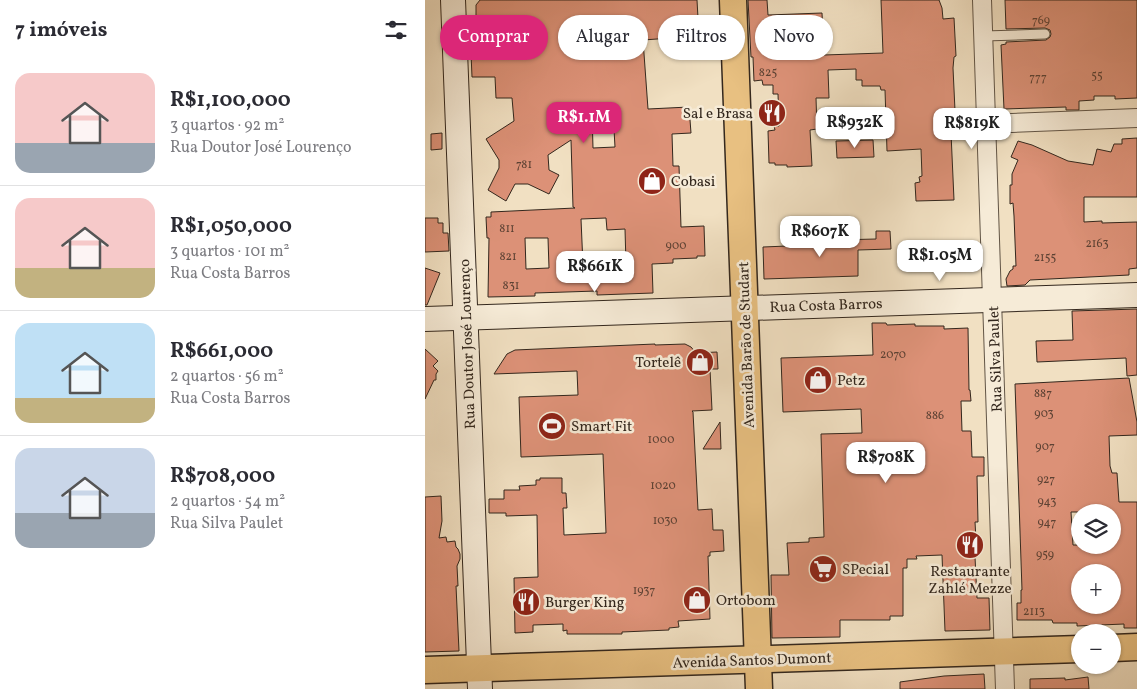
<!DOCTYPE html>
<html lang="pt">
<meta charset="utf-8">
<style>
:root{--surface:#fff;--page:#f7f7f7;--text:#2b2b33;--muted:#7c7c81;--line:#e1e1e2;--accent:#db2777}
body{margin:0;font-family:Vollkorn,serif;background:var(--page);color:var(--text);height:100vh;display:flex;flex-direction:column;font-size:19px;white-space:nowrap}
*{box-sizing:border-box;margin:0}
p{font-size:16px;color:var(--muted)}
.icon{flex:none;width:28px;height:28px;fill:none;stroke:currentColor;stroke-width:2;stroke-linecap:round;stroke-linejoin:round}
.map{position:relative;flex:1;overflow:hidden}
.side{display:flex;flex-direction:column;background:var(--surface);width:425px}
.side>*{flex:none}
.guide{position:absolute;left:15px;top:15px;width:475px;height:45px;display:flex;gap:10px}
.fabs{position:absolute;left:646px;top:504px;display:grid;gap:10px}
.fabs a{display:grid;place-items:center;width:50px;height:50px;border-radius:50%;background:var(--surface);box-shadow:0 1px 4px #0004;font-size:25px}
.price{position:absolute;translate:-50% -42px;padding:0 11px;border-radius:10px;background:#fff;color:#222;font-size:16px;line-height:32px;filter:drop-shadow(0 1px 2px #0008)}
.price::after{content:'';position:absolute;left:50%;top:30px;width:15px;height:11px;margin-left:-8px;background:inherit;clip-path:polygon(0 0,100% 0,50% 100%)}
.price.active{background:var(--accent);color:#fff}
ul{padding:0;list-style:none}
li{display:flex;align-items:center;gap:15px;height:125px;padding:0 15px}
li+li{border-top:1px solid var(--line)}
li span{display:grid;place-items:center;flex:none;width:140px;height:100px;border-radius:15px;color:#555}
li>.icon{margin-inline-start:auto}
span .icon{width:60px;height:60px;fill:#fffc;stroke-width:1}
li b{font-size:21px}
h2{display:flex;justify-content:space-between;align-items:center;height:60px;padding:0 15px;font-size:21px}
.pill{padding:0 18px;border-radius:22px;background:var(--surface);box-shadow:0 1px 4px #0004;font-size:18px;line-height:45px}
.pill.active{background:var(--accent);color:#fff}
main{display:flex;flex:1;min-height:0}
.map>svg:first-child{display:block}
.building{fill:#dc9177;stroke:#33271d;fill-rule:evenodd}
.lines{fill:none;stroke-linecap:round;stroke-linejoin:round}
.lane-casing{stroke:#625546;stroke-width:11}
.street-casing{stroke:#625546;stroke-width:20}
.secondary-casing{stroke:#33271d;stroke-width:26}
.primary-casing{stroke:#33271d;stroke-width:29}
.lane{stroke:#f6ebd7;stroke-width:9}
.street{stroke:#f6ebd7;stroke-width:18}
.secondary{stroke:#f6ebd7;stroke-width:24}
.primary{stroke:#e8c081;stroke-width:26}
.labels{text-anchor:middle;stroke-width:5;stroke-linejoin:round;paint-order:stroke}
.number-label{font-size:12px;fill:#5d4234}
.poi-label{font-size:15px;fill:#33271d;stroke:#f6ebd7;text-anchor:start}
.street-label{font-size:15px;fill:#33271d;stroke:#f6ebd7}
</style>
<main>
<section class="side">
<h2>7 imóveis<svg class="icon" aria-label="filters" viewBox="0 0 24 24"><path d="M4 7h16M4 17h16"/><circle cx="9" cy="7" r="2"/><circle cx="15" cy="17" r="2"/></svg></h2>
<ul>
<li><span style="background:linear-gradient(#f6c9c9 70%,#9aa5b1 0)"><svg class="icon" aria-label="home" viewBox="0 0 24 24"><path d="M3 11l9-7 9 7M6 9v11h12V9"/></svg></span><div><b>R$1,100,000</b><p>3 quartos · 92 m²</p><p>Rua Doutor José Lourenço</p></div></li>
<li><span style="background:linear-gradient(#f6c9c9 70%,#c2b280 0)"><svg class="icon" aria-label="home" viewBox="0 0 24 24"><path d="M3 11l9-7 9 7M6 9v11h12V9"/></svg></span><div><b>R$1,050,000</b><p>3 quartos · 101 m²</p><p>Rua Costa Barros</p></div></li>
<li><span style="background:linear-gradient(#bfe0f5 75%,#c2b280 0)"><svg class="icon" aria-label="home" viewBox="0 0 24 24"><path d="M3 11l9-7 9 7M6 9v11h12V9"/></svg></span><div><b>R$661,000</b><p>2 quartos · 56 m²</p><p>Rua Costa Barros</p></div></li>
<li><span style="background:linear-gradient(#c9d6e8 65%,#9aa5b1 0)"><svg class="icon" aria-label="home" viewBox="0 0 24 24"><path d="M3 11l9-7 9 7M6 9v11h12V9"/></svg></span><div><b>R$708,000</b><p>2 quartos · 54 m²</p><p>Rua Silva Paulet</p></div></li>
</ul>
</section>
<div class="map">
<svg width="712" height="689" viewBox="0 0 712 689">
<rect width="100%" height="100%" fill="#f1e0c2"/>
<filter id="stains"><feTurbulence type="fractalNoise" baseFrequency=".004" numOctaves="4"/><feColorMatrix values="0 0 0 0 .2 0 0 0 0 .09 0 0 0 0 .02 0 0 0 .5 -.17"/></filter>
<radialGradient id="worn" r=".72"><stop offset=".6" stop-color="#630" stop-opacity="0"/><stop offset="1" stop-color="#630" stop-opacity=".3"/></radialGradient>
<g class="building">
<path d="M55 0H272L274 36 218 40 223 109 264 107 266 133 247 134 248 166H254L256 227 279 226 280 256H272V258L248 259V263L227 264 228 293 172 295V291L110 293V296L63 297 64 238H62L61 217H66V212L150 208 148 207 146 140 123 155 124 170 134 175 124 194 103 184H90L81 201 63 190 74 168V160L61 139 89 121 87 98H71L70 77H47L45 29H51V5ZM188 112 190 147 168 148 167 113ZM181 218 182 230 200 229 201 264 158 265 156 219ZM100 238H123L124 268 101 269Z"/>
<polygon points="323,0 342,0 343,15 397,13 399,55 458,53 456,0 514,0 517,8 518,19 529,18 531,56 529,57 528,68 531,132 526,133 529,200 491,201 490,183 495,182 494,177 497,176 496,149 462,151 460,90 456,90 455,86 437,86 437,80 431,80 431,69 403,70 404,98 391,98 392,129 385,130 387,166 362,167 362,165 350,165 350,163 344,163 343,131 350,130 349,126 354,126 353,94 348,94 348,85 338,85 337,80 329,81 328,57 326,57"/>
<polygon points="580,0 712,0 712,98 690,99 690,96 669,96 669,100 654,101 654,110 641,110 641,107 579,109 576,45 581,44 581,42 621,40 625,37 626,34 625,30 620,28 581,29"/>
<polygon points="17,133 17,149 6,150 6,134"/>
<polygon points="712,138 712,197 659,197 659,222 677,221 677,223 712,222 712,268 704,269 704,275 605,280 600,285 582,286 581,279 585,271 588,269 588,266 591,266 589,216 588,203 585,204 585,185 587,185 587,174 593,160 586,157 593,141 607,145 643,161 668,165 672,149 686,152 689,144 697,144 697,139"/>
<polygon points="448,140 449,157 412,158 411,141"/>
<polygon points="0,218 13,218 13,223 18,223 18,233 23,233 24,251 0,252"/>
<polygon points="451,231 465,231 466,249 433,250 433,276 339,279 338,247 411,244 411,240 451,239"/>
<polygon points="0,268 15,273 2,305 0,305"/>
<polygon points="712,309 712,375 702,376 701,358 612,362 611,341 648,340 647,311"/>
<polygon points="447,323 461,323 462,325 490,324 490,326 519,326 519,329 543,328 544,390 545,390 546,401 536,401 537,431 546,431 547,457 559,457 559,476 552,476 553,522 550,522 552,557 550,557 552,598 564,598 565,630 520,631 517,555 491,556 492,559 482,559 482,568 478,568 478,616 465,616 465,620 415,620 415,637 347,638 346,575 364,575 362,543 384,542 384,538 399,537 396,434 437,433 436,409 358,412 356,358 448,355"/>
<polygon points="230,344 230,345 260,344 266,347 271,353 292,352 293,369 285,369 287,410 267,411 268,412 273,510 287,509 288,530 298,530 299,551 285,552 285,556 283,556 285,619 253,621 254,627 244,628 244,630 197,632 197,634 142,634 142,630 138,631 138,624 108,625 108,632 90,633 89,578 113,577 112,515 81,516 81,513 64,513 64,499 79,499 79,490 95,490 94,486 111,485 111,480 115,480 115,478 137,478 137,493 141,493 142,508 138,508 139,535 181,533 178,454 96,457 94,397 153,395 152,371 69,374 82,354 90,350"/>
<polygon points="0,349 13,361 8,366 13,371 11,374 11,380 9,380 0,399"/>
<path d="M704 378 712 422V435L684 436 685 466 687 473H692L694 502H712V628H699V624L652 626V623H628L627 620H592V603H596V590H597L590 384ZM646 512H688V545H648ZM655 572H688V605H655Z"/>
<polygon points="295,422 296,449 278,449"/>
<polygon points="16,496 17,521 14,538 21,537 22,542 30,541 31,547 33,549 35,554 35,559 32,566 33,586 31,586 34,651 0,652 0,497"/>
<polygon points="559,674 560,689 475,689 475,682 519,676"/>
<polygon points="663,677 664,689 605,689 605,679 640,678 640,680"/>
</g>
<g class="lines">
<defs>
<polyline id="lane" points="559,36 620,34"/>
<g id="street">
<polyline points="557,0 580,689"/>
<polyline points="562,124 712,118"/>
</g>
<g id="secondary">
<polyline points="28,0 55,689"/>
<polyline points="0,319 712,295"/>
</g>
<g id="primary">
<polyline points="308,0 334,689"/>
<polyline points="688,648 712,647"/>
<polyline points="0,670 655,649"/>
</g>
</defs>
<use href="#lane" class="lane-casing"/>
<use href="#street" class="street-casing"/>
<use href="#secondary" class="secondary-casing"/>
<use href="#primary" class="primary-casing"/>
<use href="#lane" class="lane"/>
<use href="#street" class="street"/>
<use href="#secondary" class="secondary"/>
<use href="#primary" class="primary"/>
</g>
<defs>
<symbol id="restaurant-disc" viewBox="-11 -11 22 22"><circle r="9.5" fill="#8f2418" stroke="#f6ebd7"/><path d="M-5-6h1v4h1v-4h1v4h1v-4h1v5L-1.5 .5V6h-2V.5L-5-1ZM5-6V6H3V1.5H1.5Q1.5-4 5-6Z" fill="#fff"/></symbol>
<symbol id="shop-disc" viewBox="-11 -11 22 22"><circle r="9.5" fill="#8f2418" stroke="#f6ebd7"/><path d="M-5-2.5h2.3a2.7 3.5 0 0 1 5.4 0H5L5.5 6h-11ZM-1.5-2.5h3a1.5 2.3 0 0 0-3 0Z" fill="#fff"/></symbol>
<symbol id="stadium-disc" viewBox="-11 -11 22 22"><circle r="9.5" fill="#8f2418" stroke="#f6ebd7"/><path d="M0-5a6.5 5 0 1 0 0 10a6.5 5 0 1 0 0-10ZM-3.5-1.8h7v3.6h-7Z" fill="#fff"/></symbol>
<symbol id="supermarket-disc" viewBox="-11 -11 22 22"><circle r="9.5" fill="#8f2418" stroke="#f6ebd7"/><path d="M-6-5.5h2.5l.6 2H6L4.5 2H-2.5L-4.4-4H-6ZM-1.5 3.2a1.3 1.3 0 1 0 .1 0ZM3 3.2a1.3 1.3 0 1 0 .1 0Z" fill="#fff"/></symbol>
</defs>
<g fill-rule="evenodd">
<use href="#restaurant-disc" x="331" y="97" width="32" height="32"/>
<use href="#shop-disc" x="211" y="165" width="32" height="32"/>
<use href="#shop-disc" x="259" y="346" width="32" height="32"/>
<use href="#shop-disc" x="377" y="364" width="32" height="32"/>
<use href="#stadium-disc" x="111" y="410" width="32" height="32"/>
<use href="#restaurant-disc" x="529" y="529" width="32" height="32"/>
<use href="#supermarket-disc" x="382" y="553" width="32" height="32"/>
<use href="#shop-disc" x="256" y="584" width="32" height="32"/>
<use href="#restaurant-disc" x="85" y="586" width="32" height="32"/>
</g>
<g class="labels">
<g class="number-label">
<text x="616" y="24">769</text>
<text x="343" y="76">825</text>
<text x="672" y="79">55</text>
<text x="613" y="81">777</text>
<text x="99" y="168">781</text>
<text x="82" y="232">811</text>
<text x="672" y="247">2163</text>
<text x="251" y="249">900</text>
<text x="83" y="260">821</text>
<text x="620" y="261">2155</text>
<text x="86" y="289">831</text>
<text x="468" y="358">2070</text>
<text x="618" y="397">887</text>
<text x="619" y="417">903</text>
<text x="510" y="419">886</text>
<text x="236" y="443">1000</text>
<text x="620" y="450">907</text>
<text x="621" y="483">927</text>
<text x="238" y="489">1020</text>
<text x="622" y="505">943</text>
<text x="240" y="524">1030</text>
<text x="622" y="526">947</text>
<text x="620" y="558">959</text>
<text x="219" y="594">1937</text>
<text x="609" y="615">2113</text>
</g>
<g class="poi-label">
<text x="328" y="118" text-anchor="end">Sal e Brasa</text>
<text x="246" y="186">Cobasi</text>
<text x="256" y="367" text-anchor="end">Tortelê</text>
<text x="412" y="385">Petz</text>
<text x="146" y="431">Smart Fit</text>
<text x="417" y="574">SPecial</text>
<text x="545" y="576" text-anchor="middle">Restaurante<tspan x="545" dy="17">Zahlé Mezze</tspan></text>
<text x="291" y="605">Ortobom</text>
<text x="120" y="607">Burger King</text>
</g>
<g class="street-label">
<text transform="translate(401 305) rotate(-2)" y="5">Rua Costa Barros</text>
<text transform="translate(42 344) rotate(-92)" y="5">Rua Doutor José Lourenço</text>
<text transform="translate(321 345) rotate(-92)" y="5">Avenida Barão de Studart</text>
<text transform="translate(570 359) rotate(-92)" y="5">Rua Silva Paulet</text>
<text transform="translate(327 660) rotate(-2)" y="5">Avenida Santos Dumont</text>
</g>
</g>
<rect width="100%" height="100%" filter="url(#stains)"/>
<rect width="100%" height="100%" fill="url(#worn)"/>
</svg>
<div class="fabs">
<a><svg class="icon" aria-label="layers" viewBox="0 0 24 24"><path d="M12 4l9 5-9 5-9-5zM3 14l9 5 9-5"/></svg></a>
<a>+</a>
<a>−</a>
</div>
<b class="price active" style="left:159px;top:144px">R$1.1M</b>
<b class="price" style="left:430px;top:149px">R$932K</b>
<b class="price" style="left:547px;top:150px">R$819K</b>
<b class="price" style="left:395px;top:258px">R$607K</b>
<b class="price" style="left:515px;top:282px">R$1.05M</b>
<b class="price" style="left:170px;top:293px">R$661K</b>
<b class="price" style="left:461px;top:484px">R$708K</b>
<div class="guide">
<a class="pill active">Comprar</a>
<a class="pill">Alugar</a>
<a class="pill">Filtros</a>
<a class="pill">Novo</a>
</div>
</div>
</main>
